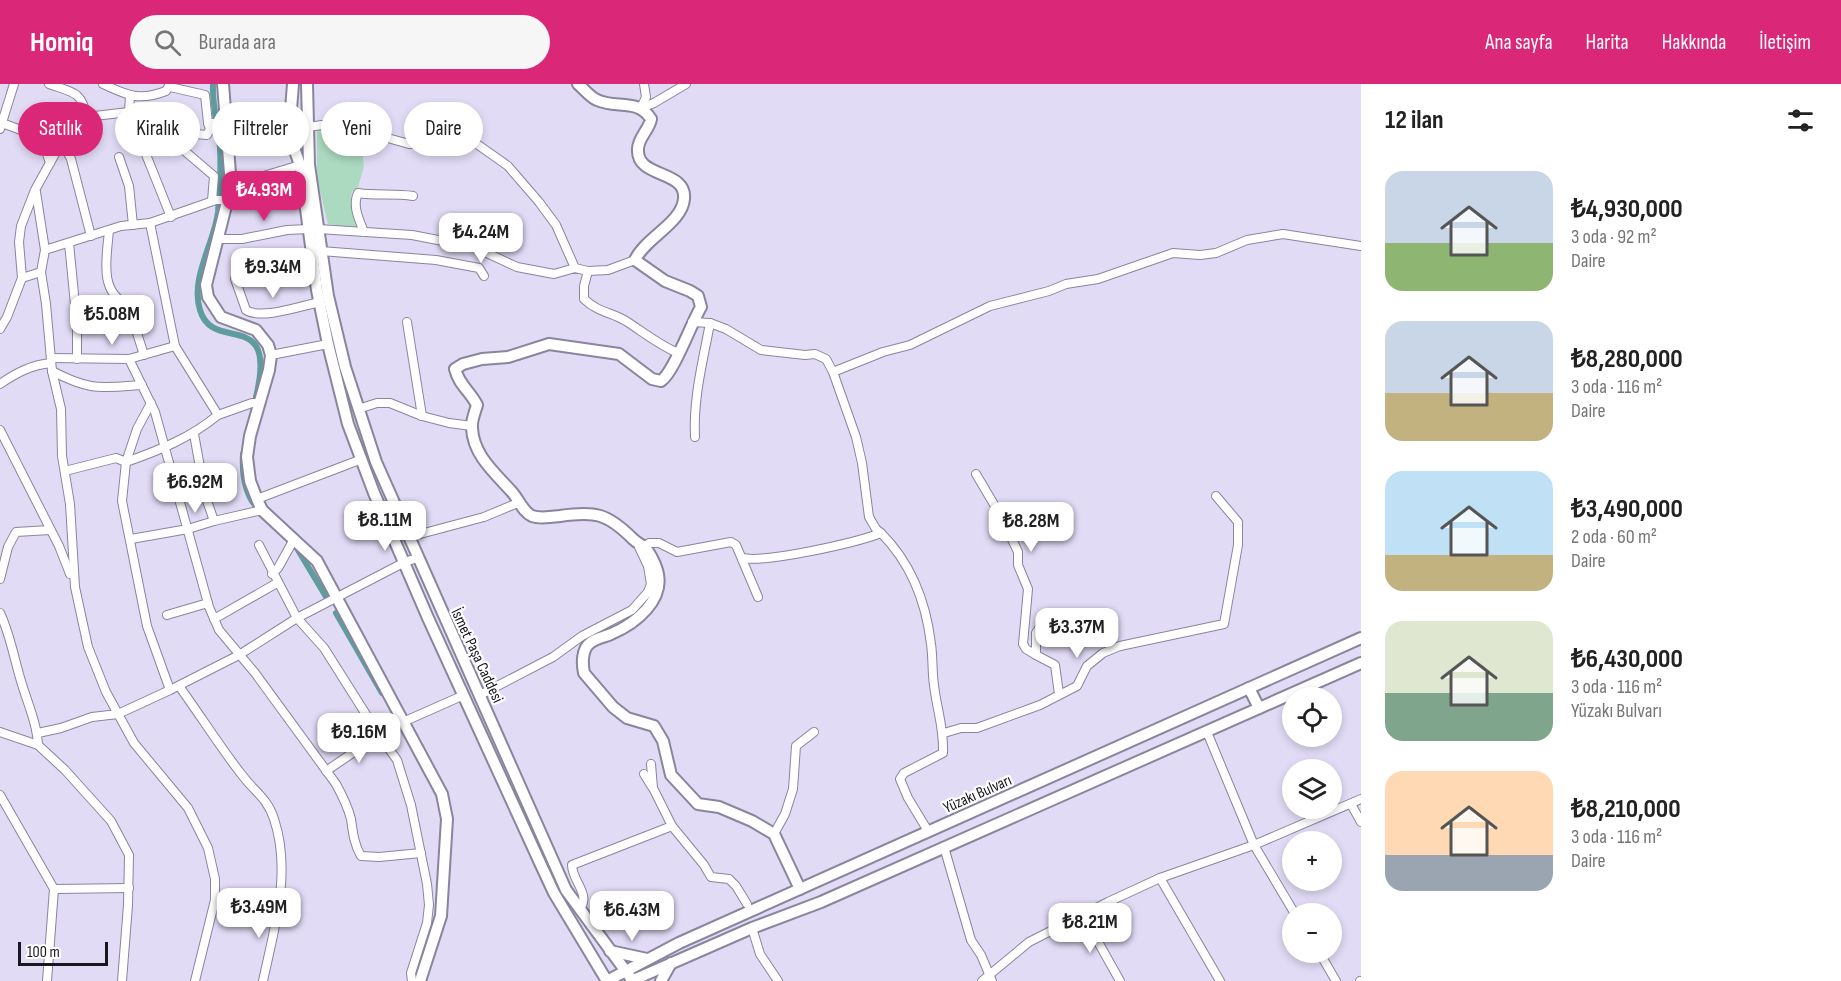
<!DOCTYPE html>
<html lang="tr">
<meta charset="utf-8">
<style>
:root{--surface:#fff;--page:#f6f6f6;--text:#222;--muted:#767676;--accent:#db2777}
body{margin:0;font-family:"Sofia Sans Condensed",sans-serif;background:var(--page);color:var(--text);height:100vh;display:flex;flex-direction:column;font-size:22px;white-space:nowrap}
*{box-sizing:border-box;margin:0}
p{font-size:20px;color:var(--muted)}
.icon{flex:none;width:33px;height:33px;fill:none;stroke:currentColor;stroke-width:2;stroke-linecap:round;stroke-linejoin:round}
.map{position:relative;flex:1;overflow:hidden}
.side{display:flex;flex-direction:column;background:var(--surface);width:480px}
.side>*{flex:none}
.hud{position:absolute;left:18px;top:18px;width:570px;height:54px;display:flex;gap:12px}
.tools{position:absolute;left:1282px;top:603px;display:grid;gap:12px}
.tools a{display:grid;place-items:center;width:60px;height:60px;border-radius:50%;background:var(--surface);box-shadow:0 3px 9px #0003;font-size:30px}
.scale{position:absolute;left:18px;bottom:15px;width:90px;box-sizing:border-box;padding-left:6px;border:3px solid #191620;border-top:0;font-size:16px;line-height:21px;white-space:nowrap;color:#191620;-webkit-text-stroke:4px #fff;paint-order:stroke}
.price{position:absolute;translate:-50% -51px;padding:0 14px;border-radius:12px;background:#fff;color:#222;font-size:20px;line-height:39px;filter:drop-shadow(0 2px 3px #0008)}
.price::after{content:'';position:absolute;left:50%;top:36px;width:18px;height:14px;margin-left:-9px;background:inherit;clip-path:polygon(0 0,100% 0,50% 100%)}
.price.on{background:var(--accent);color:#fff}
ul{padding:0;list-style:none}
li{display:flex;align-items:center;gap:18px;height:150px;padding:0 24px}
li span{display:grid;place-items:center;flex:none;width:168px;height:120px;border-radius:18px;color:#555}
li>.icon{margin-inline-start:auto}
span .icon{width:72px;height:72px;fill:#fffc;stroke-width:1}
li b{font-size:26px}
h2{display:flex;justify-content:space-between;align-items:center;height:72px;padding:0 24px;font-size:26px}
.pill{padding:0 21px;border-radius:27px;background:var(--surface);box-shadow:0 3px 9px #0003;font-size:21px;line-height:54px}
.pill.on{background:var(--accent);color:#fff}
header{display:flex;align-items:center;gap:36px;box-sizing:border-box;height:84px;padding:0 30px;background:var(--accent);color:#fff}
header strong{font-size:28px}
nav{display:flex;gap:33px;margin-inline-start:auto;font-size:21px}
.search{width:420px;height:54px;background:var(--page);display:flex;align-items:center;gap:15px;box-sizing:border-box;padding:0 21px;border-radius:33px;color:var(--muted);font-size:22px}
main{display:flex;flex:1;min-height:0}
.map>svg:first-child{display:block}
.green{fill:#abdac1}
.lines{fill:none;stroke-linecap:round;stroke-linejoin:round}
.canal{stroke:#5e9c9d;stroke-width:6}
.street-casing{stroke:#8a849d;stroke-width:10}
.secondary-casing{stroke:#8a849d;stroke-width:14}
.street{stroke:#fff;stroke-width:8}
.secondary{stroke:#fff;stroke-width:10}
.labels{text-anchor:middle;stroke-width:4.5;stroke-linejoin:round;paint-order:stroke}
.street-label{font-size:16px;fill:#191620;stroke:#fff}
</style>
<header>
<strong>Homiq</strong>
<div class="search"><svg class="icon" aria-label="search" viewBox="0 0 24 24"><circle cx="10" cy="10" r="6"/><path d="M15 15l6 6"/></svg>Burada ara</div>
<nav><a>Ana sayfa</a><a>Harita</a><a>Hakkında</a><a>İletişim</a></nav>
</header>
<main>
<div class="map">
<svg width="1361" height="897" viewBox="0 0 1361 897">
<rect width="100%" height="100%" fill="#e2dbf6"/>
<path class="green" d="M317 45H332L367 53 363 75 364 82 357 107H352C349 120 354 131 358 144L328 140 317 95Z"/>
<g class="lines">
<g class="canal">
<path d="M213 0C212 22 218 42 220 64 221 84 220 107 218 128 214 160 190 194 200 226 213 271 278 221 256 313"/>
<path d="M243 370C242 387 244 406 254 420"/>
<polyline points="295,461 328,516"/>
<polyline points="336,529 382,609"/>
</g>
<defs>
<g id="street">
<path d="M49 0C71 8 83 7 86 33"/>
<path d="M103 0C128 12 140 17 166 7L170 0"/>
<polyline points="170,3 205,11 208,39"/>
<polyline points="130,12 129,28 171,133"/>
<polyline points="641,24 654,19 686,0"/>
<polyline points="641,24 646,13 644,0"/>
<polyline points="155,37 160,46 214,92 212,117"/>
<polyline points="2,39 37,52 57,67"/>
<polyline points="308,43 322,41 370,49 409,60 436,60 465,54 474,58 508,82 539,118 556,141 575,184"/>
<polyline points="0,45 14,0"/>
<polyline points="42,55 50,79"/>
<polyline points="62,57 71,75 91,152"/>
<polyline points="119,73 129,102 133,141"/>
<polyline points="231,102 300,81"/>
<polyline points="36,108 45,166"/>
<polyline points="150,139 175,262 218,331 252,319 259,319"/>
<polyline points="318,145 412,151 474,163 517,183 554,190 575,184 588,187 608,186 635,176"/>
<path d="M109 146C107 173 98 208 128 221L144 271"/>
<path d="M364 148C359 135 352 122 358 109 376 112 394 109 413 112"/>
<polyline points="219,155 242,155 287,146 308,145"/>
<polyline points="69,159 77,241 77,275"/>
<polyline points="321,167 436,176 479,184 484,192"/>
<path d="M588 187 584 202V215C599 229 611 228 626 237 643 248 659 261 678 269"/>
<polyline points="41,188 46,220 52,287"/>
<polyline points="22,194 41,188 45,166 121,142 150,139 216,116 229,116"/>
<path d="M235 195 246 226C261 236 301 222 320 218"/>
<polyline points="407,238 422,332"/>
<polyline points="692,238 710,239 726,245 761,266 805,271 815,270 826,275 833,288 883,268 910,261 990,222 1049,207 1066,200 1098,195 1173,169 1200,171 1216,169 1247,156 1283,150 1361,162"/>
<polyline points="0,245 7,233 22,194 19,158 21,142 35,106 62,57 86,33 129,28 195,50 207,51 210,45 208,39 290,38"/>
<polyline points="271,271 328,260"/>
<polyline points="51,274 129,275 175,262"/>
<path d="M129 275 155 328 209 523 219 546 255 589 336 700C342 711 348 723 351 735 353 749 354 760 361 772L379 773 421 769"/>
<polyline points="833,288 856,353 862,379 869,433 876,445 881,449"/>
<path d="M0 300C16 289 31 281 51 279"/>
<path d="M142 301C100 304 90 307 52 287L61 325 62 372 70 420 75 503 88 563 106 608 134 659 188 724 208 764 215 795V816L195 897"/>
<polyline points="151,319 137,345 126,378 122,417 147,542 170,606"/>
<polyline points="358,325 377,319 390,319 422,332 449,339 472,342"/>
<polyline points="0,346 59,462 70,490"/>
<polyline points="194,350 205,411 214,437"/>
<path d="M695 353C693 314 703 277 710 239"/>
<path d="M65 387 116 374 126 378C160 366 190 354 218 331"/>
<polyline points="976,390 1002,434 1018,468 1018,481 1028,505 1023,560 1026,565 1036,571"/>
<polyline points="257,415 362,375"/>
<polyline points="409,453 484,433 520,418"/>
<polyline points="131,455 188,445 214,437 262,426"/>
<polyline points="259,461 297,534 324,564 379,651 397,676 411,721 427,800 429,821 427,839 411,889 412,897"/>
<polyline points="645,463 649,459 659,459 677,468 731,458 736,461 758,513"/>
<path d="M742 474C766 479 855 459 881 449 911 479 926 518 931 560 933 574 932 588 934 601 937 627 944 643 943 669L904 689 900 695 908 714 928 747"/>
<polyline points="272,490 278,484 293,457"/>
<polyline points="0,495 8,463 16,448 50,446"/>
<path d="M0 529C10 550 14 574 21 597 27 618 37 639 38 661"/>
<polyline points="167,531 208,519"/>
<polyline points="214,535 277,499"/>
<polyline points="1046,543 1040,543 1036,549 1036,571 1055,581 1059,610"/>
<path d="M179 602C200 631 220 663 242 691 254 707 268 715 274 735 292 788 274 845 263 897"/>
<polyline points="480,611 553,573 582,552 632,526 648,508 651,500 648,482 639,463"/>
<polyline points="403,638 464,611"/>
<polyline points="0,648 38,661 65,686 111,737 129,771 128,821 122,897"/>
<polyline points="1207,648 1254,761 1295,830"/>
<polyline points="38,649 61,644 92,633 118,630 170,606 239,571 297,534 405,478 417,474"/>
<polyline points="944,649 961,644 977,644 1040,621 1077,602 1087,582 1103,569 1120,562 1224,540 1238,461 1238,438 1216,412"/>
<polyline points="326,687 379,651"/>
<polyline points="644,690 652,703"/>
<polyline points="0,711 54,805 47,897"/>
<polyline points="1351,720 1361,738"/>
<polyline points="672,742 704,781 711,793 729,795 736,802 747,820"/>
<polyline points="774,750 785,730 793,705 796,662 814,648"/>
<polyline points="944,763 971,856 981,871 992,897"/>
<polyline points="1160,794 1220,897"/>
<polyline points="54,805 129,804"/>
<path d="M580 825C591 810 572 797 572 781L672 742 653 704 651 680"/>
<polyline points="1083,831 1120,897"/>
<polyline points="752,844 760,870 778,897"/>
<polyline points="1319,868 1336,897"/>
<polyline points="982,897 1029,858 1108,818 1160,794 1254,761 1361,715"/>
<polyline points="1360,897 1361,897"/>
</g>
<g id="secondary">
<polyline points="223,0 231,102 206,201 208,213 221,233 256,246 268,261 271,271 269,286 250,352 247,373 250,397 257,415 262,426 317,477 442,710 447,735 441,832 420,897"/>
<polyline points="293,0 290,38 292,58 300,81 317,206 328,260 348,340 374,409 428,534 541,781 554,809 607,897"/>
<polyline points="307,0 309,81 328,212 345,283 376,378 566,806 633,897"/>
<path d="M578 0C584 5 590 13 597 16 616 25 638 14 651 35 649 46 638 54 638 65 636 95 687 85 684 115 682 139 645 154 635 176L665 197 690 207 698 212 701 223C691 240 674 288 661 297L652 295 619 270 549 260 508 273 482 275 463 280 455 285C459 301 470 307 477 321 475 328 471 337 472 344 473 371 495 389 512 408 519 416 523 428 532 432 540 435 552 433 560 432 595 427 607 429 633 455 636 458 640 460 644 463 649 467 655 479 657 486 666 516 635 540 611 550 605 553 596 554 590 559 582 565 582 579 584 589L613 623 627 634 654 642 663 657 671 691 698 720 719 723 752 737 774 750 800 805"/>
<polyline points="1249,604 1259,624"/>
<polyline points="610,867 647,875"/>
<polyline points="607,897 679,859 1361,554"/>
<polyline points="631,897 752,844 821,818 1361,579"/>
<polyline points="661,897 671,879"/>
</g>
</defs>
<use href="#street" class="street-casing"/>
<use href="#secondary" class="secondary-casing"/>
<use href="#street" class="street"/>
<use href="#secondary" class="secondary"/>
</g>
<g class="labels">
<g class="street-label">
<text transform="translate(478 571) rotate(65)" y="6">İsmet Paşa Caddesi</text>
<text transform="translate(977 709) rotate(-24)" y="6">Yüzakı Bulvarı</text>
</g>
</g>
</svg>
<div class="tools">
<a><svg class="icon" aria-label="locate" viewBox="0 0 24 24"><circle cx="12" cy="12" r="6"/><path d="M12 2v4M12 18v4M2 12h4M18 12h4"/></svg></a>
<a><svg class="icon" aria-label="layers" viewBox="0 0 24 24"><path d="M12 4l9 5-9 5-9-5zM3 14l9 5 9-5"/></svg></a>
<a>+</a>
<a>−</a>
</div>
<div class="scale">100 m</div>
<b class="price on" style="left:264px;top:138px">₺4.93M</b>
<b class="price" style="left:481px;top:180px">₺4.24M</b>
<b class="price" style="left:273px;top:215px">₺9.34M</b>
<b class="price" style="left:112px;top:262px">₺5.08M</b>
<b class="price" style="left:195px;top:430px">₺6.92M</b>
<b class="price" style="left:385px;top:468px">₺8.11M</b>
<b class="price" style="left:1031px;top:469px">₺8.28M</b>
<b class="price" style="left:1077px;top:575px">₺3.37M</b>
<b class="price" style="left:359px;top:680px">₺9.16M</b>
<b class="price" style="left:259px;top:855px">₺3.49M</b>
<b class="price" style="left:632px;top:858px">₺6.43M</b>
<b class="price" style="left:1090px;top:870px">₺8.21M</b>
<div class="hud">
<a class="pill on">Satılık</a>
<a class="pill">Kiralık</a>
<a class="pill">Filtreler</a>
<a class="pill">Yeni</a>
<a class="pill">Daire</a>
</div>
</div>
<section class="side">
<h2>12 ilan<svg class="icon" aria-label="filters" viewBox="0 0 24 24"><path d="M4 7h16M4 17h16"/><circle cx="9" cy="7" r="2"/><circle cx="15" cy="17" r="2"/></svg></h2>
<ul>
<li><span style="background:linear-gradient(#c9d6e8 60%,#8fb573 0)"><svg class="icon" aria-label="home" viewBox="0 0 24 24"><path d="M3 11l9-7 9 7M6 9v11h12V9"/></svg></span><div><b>₺4,930,000</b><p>3 oda · 92 m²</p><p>Daire</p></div></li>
<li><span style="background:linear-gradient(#c9d6e8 60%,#c2b280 0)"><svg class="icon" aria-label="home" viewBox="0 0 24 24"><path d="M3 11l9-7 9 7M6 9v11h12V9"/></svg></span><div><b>₺8,280,000</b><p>3 oda · 116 m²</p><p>Daire</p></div></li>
<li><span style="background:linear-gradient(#bfe0f5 70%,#c2b280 0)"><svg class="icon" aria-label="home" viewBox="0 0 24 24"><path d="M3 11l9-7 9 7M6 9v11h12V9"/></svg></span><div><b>₺3,490,000</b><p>2 oda · 60 m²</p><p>Daire</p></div></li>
<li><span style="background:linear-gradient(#dfe7d0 60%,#7fa58c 0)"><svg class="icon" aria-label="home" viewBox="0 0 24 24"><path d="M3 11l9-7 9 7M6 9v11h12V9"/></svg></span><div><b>₺6,430,000</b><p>3 oda · 116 m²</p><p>Yüzakı Bulvarı</p></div></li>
<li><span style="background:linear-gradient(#ffd9b3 70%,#9aa5b1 0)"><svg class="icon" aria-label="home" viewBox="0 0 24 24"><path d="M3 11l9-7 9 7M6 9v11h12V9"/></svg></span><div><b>₺8,210,000</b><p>3 oda · 116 m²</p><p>Daire</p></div></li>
</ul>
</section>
</main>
